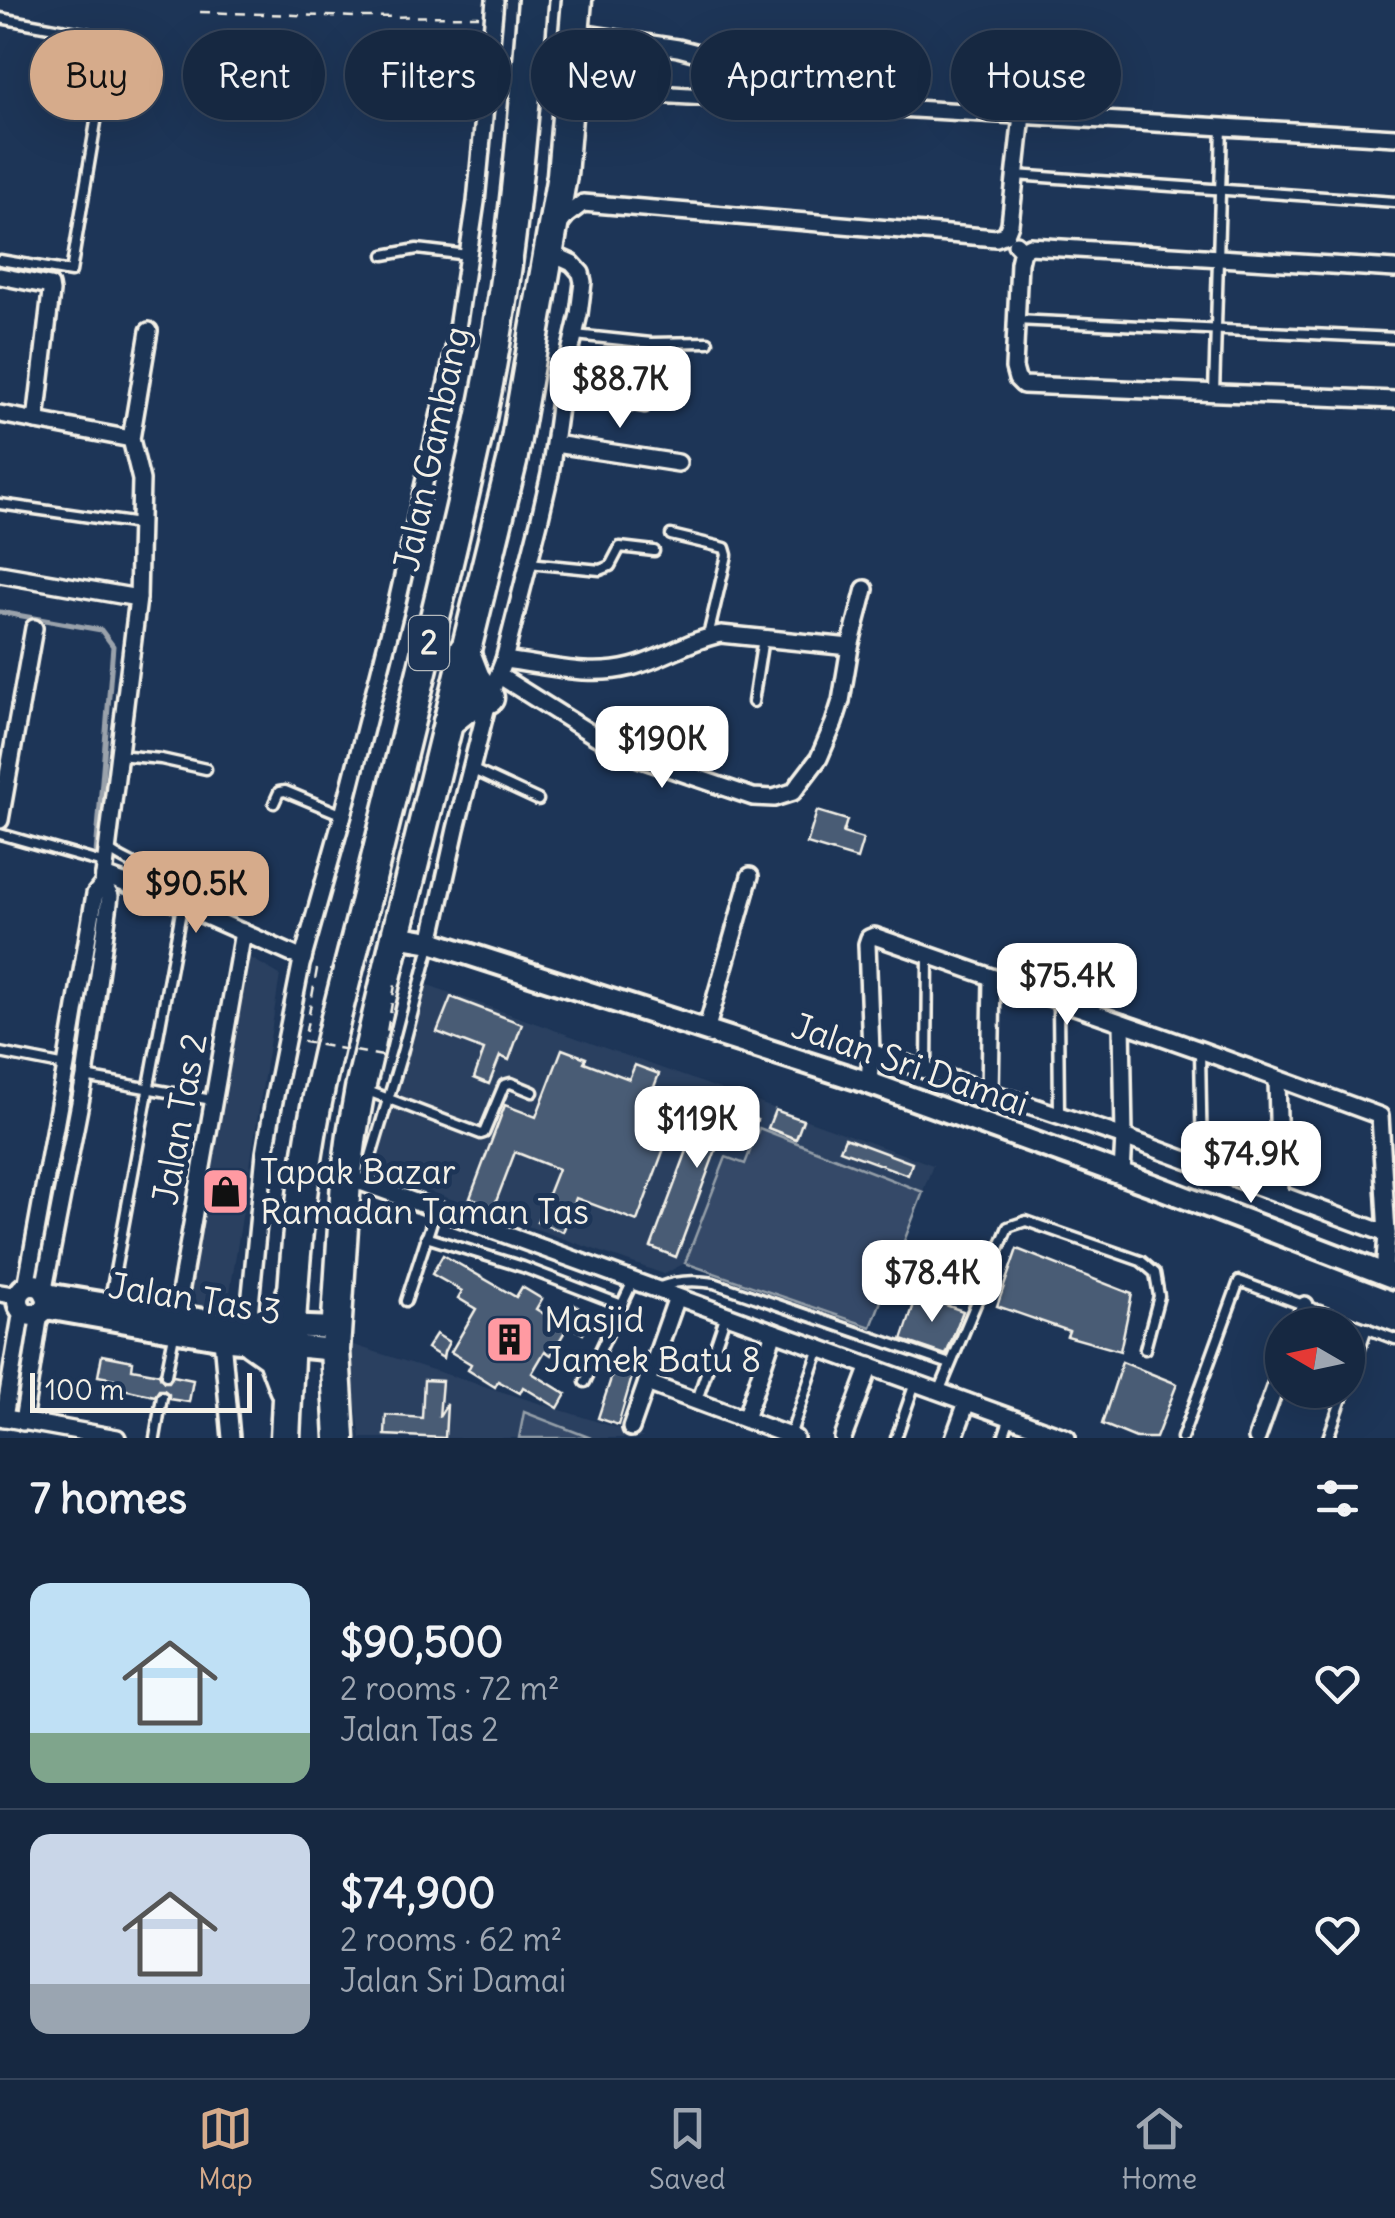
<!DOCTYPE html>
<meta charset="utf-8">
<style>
:root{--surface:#162841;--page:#1f3048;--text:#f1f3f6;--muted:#9ea6b1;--line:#35445a;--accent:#d6ab8b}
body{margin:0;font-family:Delius,sans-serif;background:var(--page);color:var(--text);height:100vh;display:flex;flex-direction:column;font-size:38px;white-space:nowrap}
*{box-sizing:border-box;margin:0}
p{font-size:32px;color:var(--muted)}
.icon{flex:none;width:55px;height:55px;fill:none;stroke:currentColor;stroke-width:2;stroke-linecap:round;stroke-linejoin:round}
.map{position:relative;height:1438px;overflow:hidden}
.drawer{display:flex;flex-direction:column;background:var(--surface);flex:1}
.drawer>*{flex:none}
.hud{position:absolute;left:30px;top:30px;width:1335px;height:90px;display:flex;gap:20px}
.needle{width:65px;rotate:279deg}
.buttons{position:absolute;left:1265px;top:1308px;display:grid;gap:20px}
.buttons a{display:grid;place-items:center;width:100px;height:100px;border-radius:50%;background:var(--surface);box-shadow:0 10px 40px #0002,0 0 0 2px var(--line);font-size:50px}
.scale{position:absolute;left:30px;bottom:25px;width:222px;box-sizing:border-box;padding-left:10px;border:5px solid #f4f1e8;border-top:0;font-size:28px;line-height:35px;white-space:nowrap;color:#f4f1e8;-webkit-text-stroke:8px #1d3557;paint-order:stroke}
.price{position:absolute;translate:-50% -85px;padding:0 22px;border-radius:20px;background:#fff;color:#222;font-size:32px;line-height:65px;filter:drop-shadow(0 2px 5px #0008)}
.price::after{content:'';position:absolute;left:50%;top:60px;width:30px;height:22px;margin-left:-15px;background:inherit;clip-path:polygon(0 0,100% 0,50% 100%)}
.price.active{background:var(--accent);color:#111}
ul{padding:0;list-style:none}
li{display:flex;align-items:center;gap:30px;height:250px;padding:0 30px}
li+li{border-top:2px solid var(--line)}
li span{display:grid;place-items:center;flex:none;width:280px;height:200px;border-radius:20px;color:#555}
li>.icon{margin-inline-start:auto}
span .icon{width:120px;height:120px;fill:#fffc;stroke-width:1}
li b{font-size:42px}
h2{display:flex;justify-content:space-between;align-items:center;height:120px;padding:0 30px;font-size:42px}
.pill{padding:0 35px;border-radius:45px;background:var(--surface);box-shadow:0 10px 40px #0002,0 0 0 2px var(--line);font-size:35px;line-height:90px}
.pill.active{background:var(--accent);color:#111}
.tab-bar{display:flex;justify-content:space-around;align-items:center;height:140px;border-top:2px solid var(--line);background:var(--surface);font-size:28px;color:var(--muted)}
.tab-bar a{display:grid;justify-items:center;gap:5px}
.tab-bar .active{color:var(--accent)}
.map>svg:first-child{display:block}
.built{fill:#2a4060}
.green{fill:#354a67;stroke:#949ea8;stroke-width:2.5}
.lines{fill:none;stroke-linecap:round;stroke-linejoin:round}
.stream{stroke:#9aa2ab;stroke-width:5}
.building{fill:#485b74;stroke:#f4f1e8;stroke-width:2.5}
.lane-casing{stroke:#f4f1e8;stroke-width:15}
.street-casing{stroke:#f4f1e8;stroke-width:22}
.secondary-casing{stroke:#f4f1e8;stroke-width:28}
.highway-casing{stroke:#f4f1e8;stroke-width:35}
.path{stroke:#f4f1e8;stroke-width:2.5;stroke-dasharray:10 8;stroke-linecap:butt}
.lane{stroke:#1d3557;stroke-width:8}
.street{stroke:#1d3557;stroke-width:15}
.secondary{stroke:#1d3557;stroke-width:20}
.highway{stroke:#1d3557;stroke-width:28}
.path-bridge{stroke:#f4f1e8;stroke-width:2.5;stroke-dasharray:10 8;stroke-linecap:butt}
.labels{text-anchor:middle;stroke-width:10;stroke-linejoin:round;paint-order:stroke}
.shield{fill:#1d3557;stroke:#b4b9bc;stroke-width:2.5}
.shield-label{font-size:32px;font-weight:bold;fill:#f4f1e8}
.street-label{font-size:35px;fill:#f4f1e8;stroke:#1d3557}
.poi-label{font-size:35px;fill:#f4f1e8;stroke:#1d3557;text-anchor:start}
</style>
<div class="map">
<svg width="1395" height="1438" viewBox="0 0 1395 1438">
<rect width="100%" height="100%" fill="#1d3557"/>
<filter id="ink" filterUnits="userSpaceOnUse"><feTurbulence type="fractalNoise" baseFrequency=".01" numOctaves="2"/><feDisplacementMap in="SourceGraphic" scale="20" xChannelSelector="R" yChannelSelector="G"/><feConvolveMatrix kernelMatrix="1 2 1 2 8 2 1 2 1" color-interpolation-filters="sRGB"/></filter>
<g filter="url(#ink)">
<g class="built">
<polygon points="247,956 280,975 227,1312 199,1307 189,1280"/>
<polygon points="428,985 933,1165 871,1327 685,1263 664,1274 374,1172"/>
<polygon points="347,1343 624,1430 644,1438 361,1438"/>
</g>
<g class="green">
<polygon points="759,1128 923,1192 871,1327 685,1263 726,1157 745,1164"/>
<polygon points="524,1412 591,1438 519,1438"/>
</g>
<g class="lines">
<g class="stream">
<polyline points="0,612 101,630 113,646 96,854"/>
<polyline points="131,870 147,877"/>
</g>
</g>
<g class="building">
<polygon points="817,811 847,820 843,833 863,839 857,859 807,844"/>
<polygon points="451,997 522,1024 509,1060 500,1056 489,1084 474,1078 484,1050 437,1032"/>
<polygon points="562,1049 586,1058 584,1062 629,1079 635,1065 659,1074 650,1097 655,1099 641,1137 665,1146 637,1221 576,1198 563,1232 537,1222 558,1169 515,1152 494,1207 470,1198 505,1105 536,1117"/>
<polygon points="707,1097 733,1106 731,1110 757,1120 750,1138 724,1128 676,1257 651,1247"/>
<polygon points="775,1110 803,1120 796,1139 768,1128"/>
<polygon points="845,1138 912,1163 908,1175 840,1150"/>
<polygon points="1017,1249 1132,1294 1120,1351 1067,1336 1069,1331 997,1306"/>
<polygon points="443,1255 516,1297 522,1287 542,1299 536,1309 567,1328 551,1355 545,1351 532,1373 566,1394 558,1408 523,1387 520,1393 498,1381 495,1387 468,1370 471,1364 451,1352 476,1309 458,1298 462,1291 432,1274"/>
<polygon points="917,1295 963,1311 946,1355 902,1340"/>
<polygon points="573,1304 593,1317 583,1334 562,1321"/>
<polygon points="436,1334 449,1342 444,1352 443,1358 427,1348"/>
<polygon points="619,1354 637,1360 618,1425 598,1418"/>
<polygon points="102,1355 133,1361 132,1369 159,1374 164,1382 169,1382 173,1376 193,1380 189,1402 169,1399 169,1394 164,1390 159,1390 155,1396 119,1388 120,1380 98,1376"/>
<polygon points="1122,1362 1177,1384 1156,1438 1136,1438 1102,1424"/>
<polygon points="424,1380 442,1381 439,1417 447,1404 445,1438 385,1435 386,1415 422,1418"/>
</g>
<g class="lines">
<defs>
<g id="lane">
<polyline points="0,18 110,38 71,272 0,260"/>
<polyline points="1015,175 1395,202"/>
<polyline points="384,255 417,249 468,255"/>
<polyline points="1016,320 1395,338"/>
<polyline points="575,335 651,343 708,342"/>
<polyline points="561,392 645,407"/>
<polyline points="1214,393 1222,127"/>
<polyline points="0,504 139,524"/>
<polyline points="671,535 725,548 727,555 708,636"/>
<polyline points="529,563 600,570 610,566 620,547 654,551"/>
<polyline points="753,702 763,638"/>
<polyline points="118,755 161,759 206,769"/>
<polyline points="471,769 538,800"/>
<polyline points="274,803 279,792 285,791 343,815"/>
<polyline points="0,834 106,864"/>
<path d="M109 850C128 866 155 866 158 895"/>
<polyline points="1058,1001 1059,1115"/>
<polyline points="1200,1050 1202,1164"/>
<polyline points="0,1053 66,1066"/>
<polyline points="927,1070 928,957"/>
<polyline points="85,1077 212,1100"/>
<polyline points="365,1090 481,1134 484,1133 504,1085 511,1083 533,1092"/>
<polyline points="363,1183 402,1053 431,942"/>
<polyline points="426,1237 523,1267 622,1305"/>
<path d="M660 1287C678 1280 695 1280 714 1283L950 1364"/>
<polyline points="406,1301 436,1209"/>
<polyline points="109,1304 182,906"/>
<polyline points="166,1375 174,1335"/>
<polyline points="585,1382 633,1281"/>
<polyline points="1348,1384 1367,1328"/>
<polyline points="939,1392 1008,1227 1026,1221 1141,1261 1155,1273 1159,1296 1145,1349"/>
<polyline points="697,1400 726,1314"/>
<polyline points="790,1436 820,1348"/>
<polyline points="155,1438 162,1397"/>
<polyline points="896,1438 915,1383"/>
<polyline points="1003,1438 1010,1417"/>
<polyline points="1182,1438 1239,1281 1395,1339"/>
<polyline points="1328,1438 1345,1390"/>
</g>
<g id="street">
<polyline points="574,32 678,48 705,55 714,70 715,97"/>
<polyline points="569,89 1395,137"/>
<polyline points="557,227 567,215 583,203 996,238 1006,234 1010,224 1022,115"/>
<polyline points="1016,244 1022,250 1030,246 1395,269"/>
<polyline points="1022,250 1019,263 1014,368 1017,379 1023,385 1395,400"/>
<polyline points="0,276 50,286 51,292 36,421"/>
<polyline points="0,414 131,439"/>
<polyline points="555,444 678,463"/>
<polyline points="0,574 138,598"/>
<path d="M504 660C547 665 588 678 631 667 663 659 689 640 721 634L850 647"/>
<polyline points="498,675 595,736 627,754 753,797 774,798 793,792 819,758 834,723 841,701 850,647 865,589"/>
<polyline points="0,820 34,628"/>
<polyline points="104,876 158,895 303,959"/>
<polyline points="103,884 138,598 141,480 131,439 149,331"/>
<polyline points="431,942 456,829 489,698 504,660 539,522 550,474 561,392 579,314 583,282 581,273 572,263 550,253"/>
<polyline points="706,1031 750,876"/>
<polyline points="871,1052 1124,1137 1387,1234 1384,1274"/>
<polyline points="1277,1080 1280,1193"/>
<polyline points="869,1083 871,1052 867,944 869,938 874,936 1200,1050 1380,1116 1387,1234"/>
<polyline points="990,1093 992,978"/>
<polyline points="1122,1174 1124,1137 1122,1023"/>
<polyline points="346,1181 363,1183 1067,1438"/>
<polyline points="26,1287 66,1066 95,894 103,884"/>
<polyline points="44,1289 85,1077 110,896 103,884"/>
<polyline points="0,1293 19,1296"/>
<polyline points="176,1316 243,932"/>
<polyline points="248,1325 265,1153 273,1106 301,965 343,815 396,607 453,355 476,202 495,0"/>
<polyline points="1298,1325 1305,1305"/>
<polyline points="222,1339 231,1438"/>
<polyline points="647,1383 795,1438"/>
<polyline points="0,1417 117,1438"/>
<polyline points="4,1418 22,1310"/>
<polyline points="745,1419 774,1332"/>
<polyline points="23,1422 40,1313"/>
<polyline points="631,1428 677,1297"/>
<polyline points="843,1438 870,1366"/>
<polyline points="954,1438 967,1402"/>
<polyline points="1257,1438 1282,1368"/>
</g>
<g id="secondary">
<polyline points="396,936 431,942 869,1083 1155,1186 1395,1278"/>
<circle cx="33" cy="1300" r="15"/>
<polyline points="46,1294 229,1324 336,1328"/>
<polyline points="46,1308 230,1340 335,1350"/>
</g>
<g id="highway">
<polyline points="448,722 467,707 489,698 475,678 464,650"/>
<path d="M254 1325C274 1320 285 1316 291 1294"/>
<polyline points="252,1342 272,1356 284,1388"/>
<path d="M285 1438C290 1343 293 1247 308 1153 321 1066 346 981 367 895 406 737 446 578 481 419 510 281 522 140 533 0"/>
<polyline points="340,1438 335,1350 346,1181 352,1134 360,1089 396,936 512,462 562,175 577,0"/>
</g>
</defs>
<use href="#lane" class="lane-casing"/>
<use href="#street" class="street-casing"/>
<use href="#secondary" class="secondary-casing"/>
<use href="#highway" class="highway-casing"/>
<polyline class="path" points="200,12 357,17 479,16"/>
<use href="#lane" class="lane"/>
<use href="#street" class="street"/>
<use href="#secondary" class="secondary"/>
<use href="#highway" class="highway"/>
<polyline class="path-bridge" points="317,969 304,1042 383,1056 396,979"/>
</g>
</g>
<defs>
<symbol id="shop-square" viewBox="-11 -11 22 22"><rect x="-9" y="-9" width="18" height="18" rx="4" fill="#ff9aa2" stroke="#1d3557"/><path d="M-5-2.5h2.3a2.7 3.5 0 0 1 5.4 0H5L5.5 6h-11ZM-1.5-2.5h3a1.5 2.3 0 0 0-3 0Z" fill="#111"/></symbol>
<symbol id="building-square" viewBox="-11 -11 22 22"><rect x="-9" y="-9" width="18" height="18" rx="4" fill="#ff9aa2" stroke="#1d3557"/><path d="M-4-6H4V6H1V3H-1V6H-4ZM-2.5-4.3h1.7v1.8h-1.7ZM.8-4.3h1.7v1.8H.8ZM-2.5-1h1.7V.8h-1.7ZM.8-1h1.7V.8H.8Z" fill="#111"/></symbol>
</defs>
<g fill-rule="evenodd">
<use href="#shop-square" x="198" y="1164" width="55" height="55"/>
<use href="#building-square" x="482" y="1312" width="55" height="55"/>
</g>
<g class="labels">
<rect class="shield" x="409" y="616" width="40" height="54" rx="8"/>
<g class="shield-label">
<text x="429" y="654">2</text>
</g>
<g class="street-label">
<text transform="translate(432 449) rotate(-78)" y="12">Jalan Gambang</text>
<text transform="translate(910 1065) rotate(19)" y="12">Jalan Sri Damai</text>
<text transform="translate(180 1119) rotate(-80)" y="12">Jalan Tas 2</text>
<text transform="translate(195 1299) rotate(9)" y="12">Jalan Tas 3</text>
</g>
<g class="poi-label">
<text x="260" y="1184">Tapak Bazar<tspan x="260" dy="40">Ramadan Taman Tas</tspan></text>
<text x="544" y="1332">Masjid<tspan x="544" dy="40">Jamek Batu 8</tspan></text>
</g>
</g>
</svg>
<div class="buttons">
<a><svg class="needle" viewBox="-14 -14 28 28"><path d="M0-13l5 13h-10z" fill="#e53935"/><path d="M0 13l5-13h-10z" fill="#9ea6b1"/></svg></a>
</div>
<div class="scale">100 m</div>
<b class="price" style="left:620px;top:431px">$88.7K</b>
<b class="price" style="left:662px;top:791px">$190K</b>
<b class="price active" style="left:196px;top:936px">$90.5K</b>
<b class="price" style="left:1067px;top:1028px">$75.4K</b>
<b class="price" style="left:697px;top:1171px">$119K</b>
<b class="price" style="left:1251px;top:1206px">$74.9K</b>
<b class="price" style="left:932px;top:1325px">$78.4K</b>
<div class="hud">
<a class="pill active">Buy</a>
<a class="pill">Rent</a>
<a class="pill">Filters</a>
<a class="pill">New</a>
<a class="pill">Apartment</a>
<a class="pill">House</a>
</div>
</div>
<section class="drawer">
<h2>7 homes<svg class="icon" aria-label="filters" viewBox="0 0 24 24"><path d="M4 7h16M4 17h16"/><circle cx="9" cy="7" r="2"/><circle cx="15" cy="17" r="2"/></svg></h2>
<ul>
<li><span style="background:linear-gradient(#bfe0f5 75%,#7fa58c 0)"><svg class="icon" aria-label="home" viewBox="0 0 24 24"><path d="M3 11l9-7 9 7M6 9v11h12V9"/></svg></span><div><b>$90,500</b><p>2 rooms · 72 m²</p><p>Jalan Tas 2</p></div><svg class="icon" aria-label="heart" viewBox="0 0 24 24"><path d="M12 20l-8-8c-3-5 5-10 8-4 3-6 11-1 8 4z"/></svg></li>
<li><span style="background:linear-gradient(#c9d6e8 75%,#9aa5b1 0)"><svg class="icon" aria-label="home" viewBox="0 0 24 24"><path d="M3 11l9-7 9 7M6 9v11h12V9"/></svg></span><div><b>$74,900</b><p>2 rooms · 62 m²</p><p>Jalan Sri Damai</p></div><svg class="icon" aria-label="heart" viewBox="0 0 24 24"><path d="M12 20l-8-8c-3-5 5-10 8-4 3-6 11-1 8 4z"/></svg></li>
</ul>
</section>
<nav class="tab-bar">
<a class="active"><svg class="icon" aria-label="map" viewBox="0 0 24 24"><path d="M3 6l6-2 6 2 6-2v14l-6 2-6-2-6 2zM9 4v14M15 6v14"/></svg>Map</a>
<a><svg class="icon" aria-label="saved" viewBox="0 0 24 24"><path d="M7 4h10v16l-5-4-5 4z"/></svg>Saved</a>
<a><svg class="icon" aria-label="home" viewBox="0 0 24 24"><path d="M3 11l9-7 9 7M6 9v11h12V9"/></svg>Home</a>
</nav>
